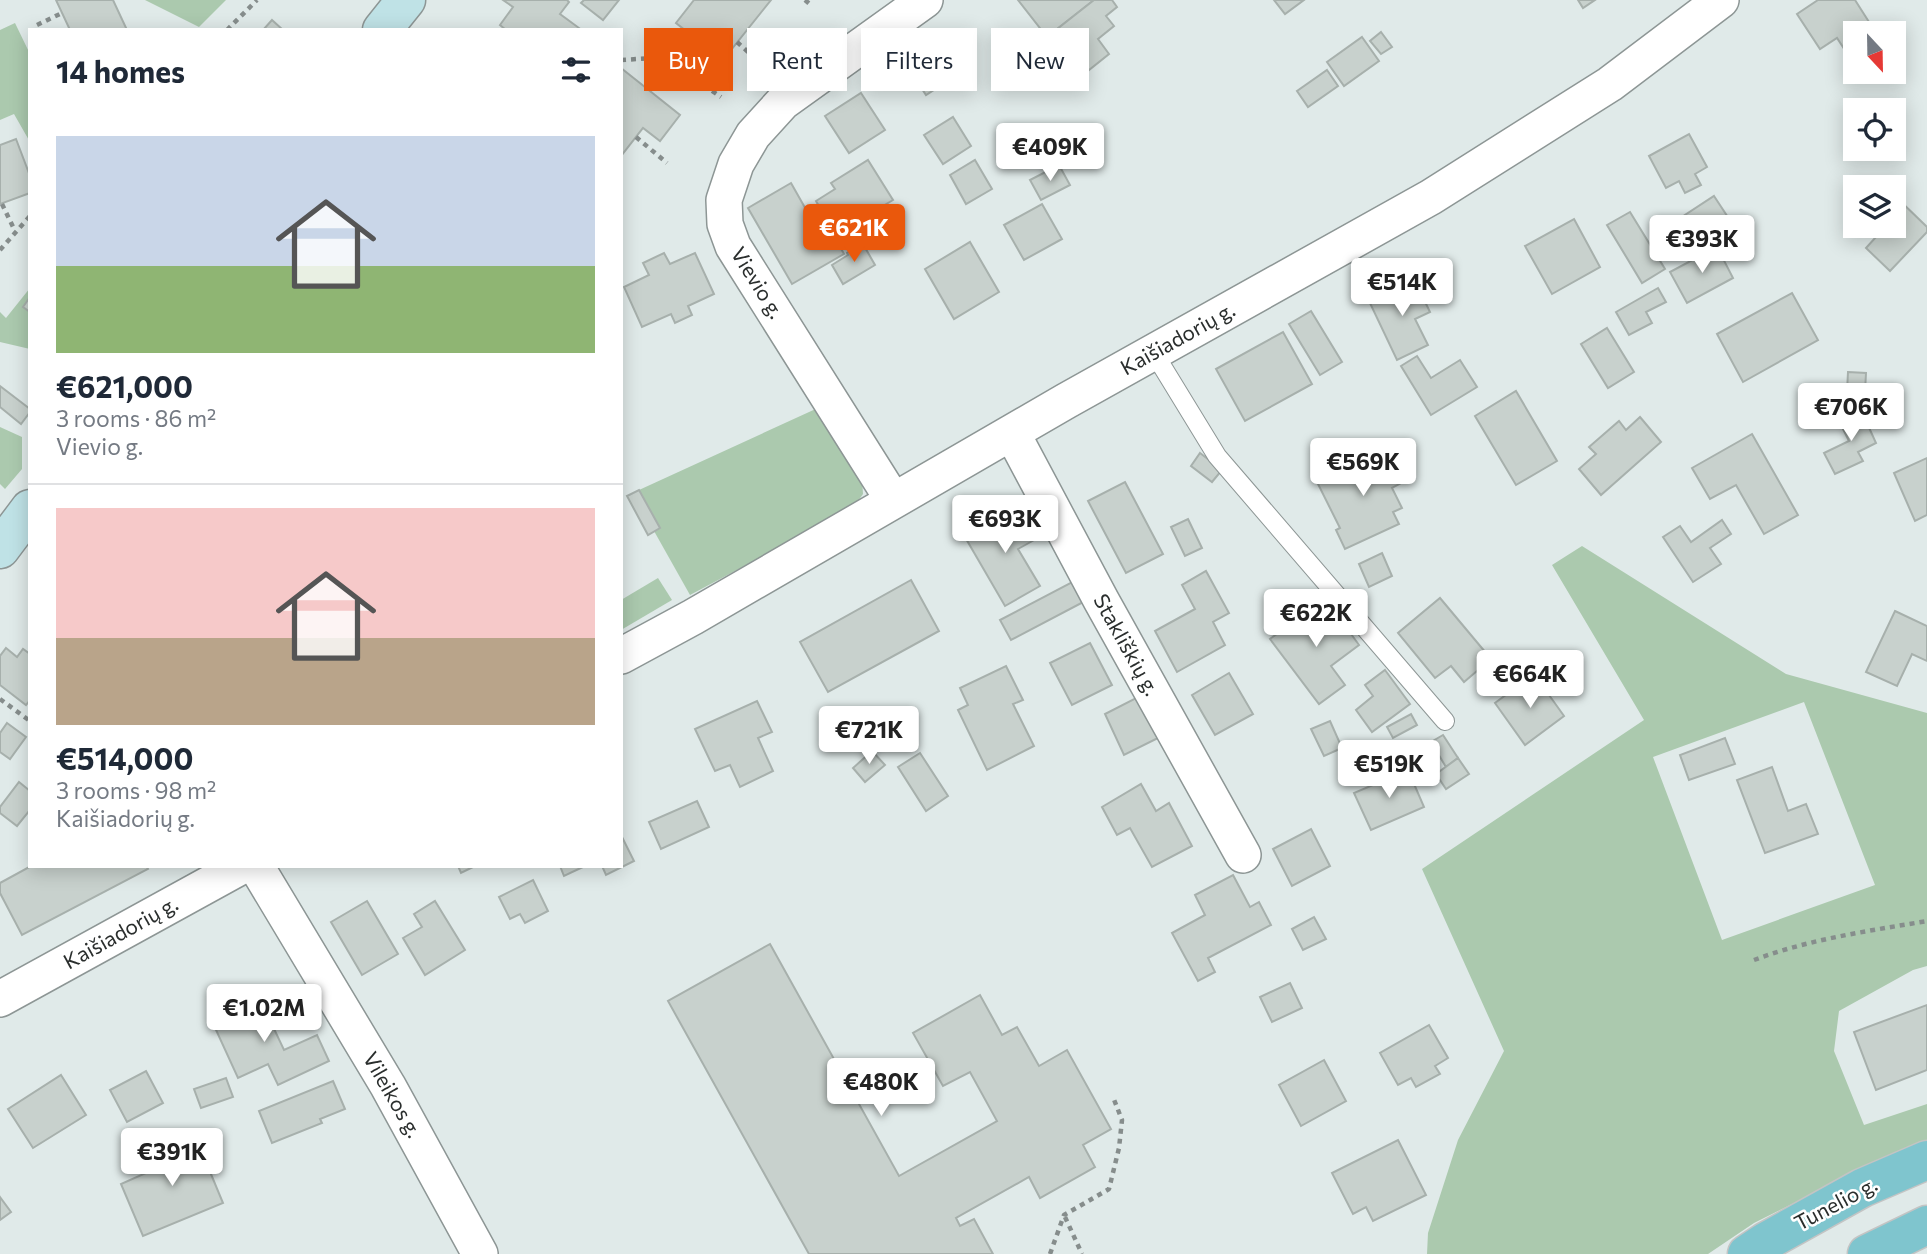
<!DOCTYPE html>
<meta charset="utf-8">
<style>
:root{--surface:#fff;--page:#f2f2f3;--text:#1f2937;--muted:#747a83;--line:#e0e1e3;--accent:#ea580c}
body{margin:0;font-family:Commissioner,sans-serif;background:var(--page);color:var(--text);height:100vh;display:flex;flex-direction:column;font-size:26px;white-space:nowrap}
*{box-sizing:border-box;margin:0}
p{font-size:23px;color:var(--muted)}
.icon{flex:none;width:38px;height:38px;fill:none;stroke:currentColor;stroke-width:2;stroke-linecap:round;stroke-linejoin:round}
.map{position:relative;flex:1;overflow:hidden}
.drawer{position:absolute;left:28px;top:28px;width:595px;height:840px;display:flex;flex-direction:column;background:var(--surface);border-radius:0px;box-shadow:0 4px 18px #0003}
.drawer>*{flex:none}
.hud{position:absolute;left:644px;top:28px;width:665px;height:63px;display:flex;gap:14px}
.needle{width:46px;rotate:158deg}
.tools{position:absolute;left:1843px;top:21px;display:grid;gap:14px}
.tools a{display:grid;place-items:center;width:63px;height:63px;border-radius:0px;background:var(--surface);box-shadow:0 4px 18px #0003;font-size:35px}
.price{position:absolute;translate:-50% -60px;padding:0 16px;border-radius:7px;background:#fff;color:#222;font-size:23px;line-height:46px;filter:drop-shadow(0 2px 4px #0008)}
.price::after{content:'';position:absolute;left:50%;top:42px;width:21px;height:16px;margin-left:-10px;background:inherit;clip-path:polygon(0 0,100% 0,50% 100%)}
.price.current{background:var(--accent);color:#fff}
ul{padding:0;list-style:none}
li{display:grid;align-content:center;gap:14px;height:371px;padding:0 28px}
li+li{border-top:2px solid var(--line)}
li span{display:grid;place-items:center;height:217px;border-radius:0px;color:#555}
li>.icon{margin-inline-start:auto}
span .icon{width:126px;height:126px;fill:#fffc;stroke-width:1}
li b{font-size:30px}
h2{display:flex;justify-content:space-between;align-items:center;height:84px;padding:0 28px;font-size:30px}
.tag{padding:0 24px;border-radius:0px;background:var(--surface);box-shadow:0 4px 18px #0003;font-size:24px;line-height:63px}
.tag.current{background:var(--accent);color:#fff}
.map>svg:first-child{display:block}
.green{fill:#abc9ae;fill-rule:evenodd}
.building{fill:#c8d1cd;stroke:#a7b0ac;stroke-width:2}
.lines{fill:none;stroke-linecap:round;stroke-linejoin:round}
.lane-casing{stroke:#8d9695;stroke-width:20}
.street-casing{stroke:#8d9695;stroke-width:38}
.secondary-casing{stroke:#8d9695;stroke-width:41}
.primary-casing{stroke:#c3c4c4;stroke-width:41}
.path{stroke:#868d8c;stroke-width:4.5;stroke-dasharray:5 5;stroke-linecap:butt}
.lane{stroke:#fff;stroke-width:18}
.street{stroke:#fff;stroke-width:35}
.secondary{stroke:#bfe2e6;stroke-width:38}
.primary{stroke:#7fc5ce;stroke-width:38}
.labels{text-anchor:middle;stroke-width:5;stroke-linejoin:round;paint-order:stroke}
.street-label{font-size:21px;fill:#2a2e2d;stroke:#fff}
</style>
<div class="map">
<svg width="1927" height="1254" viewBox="0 0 1927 1254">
<rect width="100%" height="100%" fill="#e0eae9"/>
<g class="green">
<polygon points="145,0 226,0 199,27"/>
<polygon points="15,23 30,54 30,142 14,114 0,120 0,30"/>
<polygon points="30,288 30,349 0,342 0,312 6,318"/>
<polygon points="820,407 862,479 863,494 853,508 690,595 654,531 660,528 639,490"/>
<polygon points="0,427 22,437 22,469 5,489 0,484"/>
<path d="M1582 546 1786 674 1927 713V966L1913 970 1839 1011 1834 1051 1864 1125 1927 1104V1142L1879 1161 1754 1223 1708 1254H1427L1428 1233 1458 1140 1504 1051 1422 869 1644 720 1552 565ZM1804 702 1875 885 1722 940 1653 757Z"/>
<polygon points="658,578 672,600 621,630 621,600"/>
</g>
<g class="building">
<polygon points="56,0 113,0 127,30 70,30"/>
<polygon points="503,0 567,0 569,2 560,14 579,28 577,30 506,30 500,25 513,7"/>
<polygon points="584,0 619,0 603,20 581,3"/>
<polygon points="694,0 771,0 723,60 676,23"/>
<polygon points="1018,0 1094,0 1047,37"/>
<polygon points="1094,0 1112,0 1117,7 1106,16 1114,26 1098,39 1109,54 1079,78 1047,37"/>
<polygon points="1274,0 1304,0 1285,14"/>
<polygon points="1578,0 1595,0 1583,8"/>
<polygon points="1818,0 1855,0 1876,33 1855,33 1854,64 1837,38 1820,49 1797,14"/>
<polygon points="272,20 283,30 263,30"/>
<polygon points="1381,32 1392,47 1381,54 1370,41"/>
<polygon points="941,37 963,71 926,95 904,61"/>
<polygon points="1362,37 1379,61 1344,86 1327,62"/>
<polygon points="621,68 680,115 660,141 643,128 621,156"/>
<polygon points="1327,70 1338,86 1308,107 1297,91"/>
<polygon points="861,93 885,130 849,153 825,116"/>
<polygon points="953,117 971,146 943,164 924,135"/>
<polygon points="1689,134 1707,167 1695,174 1701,185 1685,193 1679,181 1666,188 1649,156"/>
<polygon points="16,139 30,176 30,193 0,204 0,145"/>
<polygon points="868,160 893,200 856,222 849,210 829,223 816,201 835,189 831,183"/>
<polygon points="975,160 992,189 966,204 950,175"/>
<polygon points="1059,165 1070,185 1041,200 1030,180"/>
<polygon points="791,183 808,213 817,207 844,254 792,284 748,208"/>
<polygon points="1894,195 1927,227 1927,232 1890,271 1866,248 1876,237 1864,226 1894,226"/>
<polygon points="1714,196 1735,228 1685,259 1665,228"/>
<polygon points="1042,204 1062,239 1024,260 1004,225"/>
<polygon points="1630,212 1665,269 1642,283 1607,225"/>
<polygon points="1574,219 1600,267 1552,294 1525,246"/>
<polygon points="970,242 999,292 954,319 925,269"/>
<polygon points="863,244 875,265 843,284 832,265 848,255 847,253"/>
<polygon points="1717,247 1733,278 1687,303 1670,272"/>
<polygon points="664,253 670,264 695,253 714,294 688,306 692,315 675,323 671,314 642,327 624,287 649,275 643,263"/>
<polygon points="1414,279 1430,312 1415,319 1428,345 1397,360 1369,301"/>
<polygon points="1658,288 1666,302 1646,312 1652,323 1629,335 1616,312"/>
<polygon points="1792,293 1818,340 1743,382 1717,334"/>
<polygon points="30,297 30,312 23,307"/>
<polygon points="1311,311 1342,362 1320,375 1289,324"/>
<polygon points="1607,328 1634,372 1608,388 1581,344"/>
<polygon points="1283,332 1312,384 1245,421 1216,369"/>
<polygon points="1417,356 1431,378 1460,360 1477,387 1431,415 1401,366"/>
<polygon points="1848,372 1866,373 1865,392 1847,392"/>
<polygon points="0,386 30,409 30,412 21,424 0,407"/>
<polygon points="1516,391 1557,461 1516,485 1475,416"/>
<polygon points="1861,410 1876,443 1858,452 1863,461 1835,474 1824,453 1849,441 1839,421"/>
<polygon points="1640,417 1661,442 1601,495 1579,469 1596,454 1589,447 1619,421 1626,430"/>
<polygon points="1752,434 1798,515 1764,534 1736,485 1710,499 1692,468"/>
<polygon points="1385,449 1401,483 1392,488 1402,508 1393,512 1399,524 1345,549 1336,530 1340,528 1317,482"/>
<polygon points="1200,453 1222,470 1212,482 1191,466"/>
<polygon points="1927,458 1927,515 1915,521 1894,473"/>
<polygon points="1125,482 1163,554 1126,573 1088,501"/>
<polygon points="639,490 660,528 648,535 627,496"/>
<polygon points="1017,507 1036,539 1018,549 1040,586 1005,606 965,537"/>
<polygon points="1188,519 1202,548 1185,556 1171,527"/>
<polygon points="1722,520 1731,534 1710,548 1721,564 1693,582 1663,537 1680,526 1691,542"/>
<polygon points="1382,553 1392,576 1369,587 1359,564"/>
<polygon points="1206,571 1229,613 1213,622 1225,645 1177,672 1155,631 1195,609 1182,585"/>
<polygon points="1078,579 1089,599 1011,640 1000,620"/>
<polygon points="911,580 939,631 828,692 800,642"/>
<polygon points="1325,598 1359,645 1331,666 1345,685 1319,704 1270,639"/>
<polygon points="1440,598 1491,659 1464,682 1451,666 1435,678 1398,633"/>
<polygon points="1895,611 1927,626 1927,661 1912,654 1897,686 1866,672"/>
<polygon points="1090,643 1112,685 1072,705 1050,663"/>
<polygon points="6,648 17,657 23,649 30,654 30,700 26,705 0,685 0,656"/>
<polygon points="1006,666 1023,700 1013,704 1034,746 987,770 958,710 968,705 960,688"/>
<polygon points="1385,670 1410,704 1372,732 1356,710 1373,696 1365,685"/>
<polygon points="1229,673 1253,714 1215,735 1192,695"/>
<polygon points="1534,674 1564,716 1525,745 1495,703"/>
<polygon points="1140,696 1160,737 1124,755 1105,714"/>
<polygon points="757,701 772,732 758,738 773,771 740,787 730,765 715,771 695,729"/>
<polygon points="1411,714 1417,725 1393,738 1387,727"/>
<polygon points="1330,721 1342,748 1324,756 1311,729"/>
<polygon points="7,723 26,737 10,759 0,752 0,733"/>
<polygon points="1443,735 1458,758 1446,767 1431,742"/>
<polygon points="1725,738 1735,764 1689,780 1680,755"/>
<polygon points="872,751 885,765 865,782 853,768"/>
<polygon points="920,753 948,796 926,811 898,767"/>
<polygon points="1458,758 1469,774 1446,789 1436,774"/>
<polygon points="1772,767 1788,811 1806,804 1818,834 1765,853 1737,780"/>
<polygon points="1408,770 1424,807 1371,830 1354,793"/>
<polygon points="19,782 30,791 30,810 17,826 0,813 0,807"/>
<polygon points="1141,784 1156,811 1169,803 1192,846 1152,867 1130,828 1117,835 1102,807"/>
<polygon points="697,801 709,827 661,849 649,822"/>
<polygon points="1311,829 1330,866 1292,886 1273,849"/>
<polygon points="621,835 634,861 606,875 602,866 621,866"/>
<polygon points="31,866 146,866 148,869 22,935 0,893 0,883"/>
<polygon points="458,866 475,866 461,873"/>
<polygon points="560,866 585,866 564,876"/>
<polygon points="1233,875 1250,907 1259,902 1271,925 1208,958 1215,972 1198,981 1172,933 1205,915 1195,895"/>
<polygon points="533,880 548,911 525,923 520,914 510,919 499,897"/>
<polygon points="367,901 398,954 362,975 331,922"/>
<polygon points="435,901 465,950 425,975 403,938 422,927 414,914"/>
<polygon points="1314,917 1326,939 1303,950 1292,929"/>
<polygon points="770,944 899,1176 997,1121 970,1072 943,1086 913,1033 980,995 1002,1035 1017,1027 1039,1066 1067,1050 1111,1129 1083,1145 1095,1167 1040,1198 1029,1177 956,1218 960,1226 974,1219 993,1254 809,1254 668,1001"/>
<polygon points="1290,983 1302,1008 1272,1022 1260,997"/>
<polygon points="259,997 284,1050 317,1035 329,1061 278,1085 268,1064 238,1078 211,1019"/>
<polygon points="1927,1005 1927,1070 1876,1090 1854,1032"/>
<polygon points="1429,1025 1448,1058 1435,1066 1440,1074 1416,1087 1411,1078 1398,1085 1380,1053"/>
<polygon points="1324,1060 1346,1101 1301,1126 1279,1085"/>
<polygon points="146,1071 163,1103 127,1122 110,1090"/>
<polygon points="61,1075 86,1115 33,1148 8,1109"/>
<polygon points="226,1078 233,1097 201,1108 194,1089"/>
<polygon points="333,1081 345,1109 320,1119 322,1123 272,1143 259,1111"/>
<polygon points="196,1138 223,1203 143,1236 121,1184 146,1173 141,1160"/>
<polygon points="1398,1140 1426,1195 1373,1221 1366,1207 1353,1214 1332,1173"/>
<polygon points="0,1197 11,1212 0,1220"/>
</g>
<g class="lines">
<defs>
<polyline id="lane" points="1154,353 1217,456 1445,721"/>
<g id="street">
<polyline points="1012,433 1101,600 1243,855"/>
<polyline points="893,500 733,246 725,224 724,200 736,164 753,135 783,102 925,0"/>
<polyline points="621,656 693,617 1066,401 1431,197 1610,84 1721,0"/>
<polyline points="256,866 388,1086 480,1254"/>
<polyline points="0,999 242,866"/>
</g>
<g id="secondary">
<polyline points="382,30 406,0"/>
<polyline points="0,549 30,509"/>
</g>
<g id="primary">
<polyline points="1747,1254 1765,1242 1862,1188 1927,1160"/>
<polyline points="1867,1254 1927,1225"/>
</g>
</defs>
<use href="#lane" class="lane-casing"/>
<use href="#street" class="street-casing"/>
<use href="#secondary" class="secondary-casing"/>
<use href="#primary" class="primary-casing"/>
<g class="path">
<polyline points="805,0 811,5"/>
<polyline points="37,25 62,13"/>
<polyline points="227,30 257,0"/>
<polyline points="737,42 757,60"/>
<polyline points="621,60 654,58 687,74 721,97"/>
<polyline points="636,137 667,163"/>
<polyline points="2,204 15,231"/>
<polyline points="0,250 30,216"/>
<polyline points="0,699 30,721"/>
<path d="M1754 960C1810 939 1868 931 1927 921"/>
<polyline points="1065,1217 1082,1254"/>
<polyline points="1050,1254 1064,1215 1109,1189 1119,1148 1122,1120 1113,1097"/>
</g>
<use href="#lane" class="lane"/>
<use href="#street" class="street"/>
<use href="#secondary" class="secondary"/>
<use href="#primary" class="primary"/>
</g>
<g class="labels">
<g class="street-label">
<text transform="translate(757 283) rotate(58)" y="7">Vievio g.</text>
<text transform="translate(1178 339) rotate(-29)" y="7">Kaišiadorių g.</text>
<text transform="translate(1126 645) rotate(61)" y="7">Stakliškių g.</text>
<text transform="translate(121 933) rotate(-29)" y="7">Kaišiadorių g.</text>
<text transform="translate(392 1095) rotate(60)" y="7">Vileikos g.</text>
<text transform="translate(1836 1204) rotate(-28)" y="7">Tunelio g.</text>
</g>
</g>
</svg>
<div class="tools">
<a><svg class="needle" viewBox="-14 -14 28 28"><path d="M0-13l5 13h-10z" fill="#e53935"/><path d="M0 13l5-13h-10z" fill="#747a83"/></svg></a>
<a><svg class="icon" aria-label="locate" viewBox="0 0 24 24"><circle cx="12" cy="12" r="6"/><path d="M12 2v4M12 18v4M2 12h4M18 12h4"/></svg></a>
<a><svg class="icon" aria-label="layers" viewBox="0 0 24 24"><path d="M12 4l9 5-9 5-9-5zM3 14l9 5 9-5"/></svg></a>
</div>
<b class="price" style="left:1050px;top:183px">€409K</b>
<b class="price current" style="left:854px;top:264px">€621K</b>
<b class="price" style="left:1702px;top:275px">€393K</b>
<b class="price" style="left:1402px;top:318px">€514K</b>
<b class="price" style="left:1851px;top:443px">€706K</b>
<b class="price" style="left:1363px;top:498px">€569K</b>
<b class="price" style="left:1005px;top:555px">€693K</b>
<b class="price" style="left:1316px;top:649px">€622K</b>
<b class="price" style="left:1530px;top:710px">€664K</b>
<b class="price" style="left:869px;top:766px">€721K</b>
<b class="price" style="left:1389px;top:800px">€519K</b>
<b class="price" style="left:264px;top:1044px">€1.02M</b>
<b class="price" style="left:881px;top:1118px">€480K</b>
<b class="price" style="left:172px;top:1188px">€391K</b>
<div class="hud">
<a class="tag current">Buy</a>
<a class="tag">Rent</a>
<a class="tag">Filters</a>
<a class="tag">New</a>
</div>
<section class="drawer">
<h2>14 homes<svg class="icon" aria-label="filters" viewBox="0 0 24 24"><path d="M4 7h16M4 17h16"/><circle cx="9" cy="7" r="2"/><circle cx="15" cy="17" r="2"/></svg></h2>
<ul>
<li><span style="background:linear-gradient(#c9d6e8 60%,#8fb573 0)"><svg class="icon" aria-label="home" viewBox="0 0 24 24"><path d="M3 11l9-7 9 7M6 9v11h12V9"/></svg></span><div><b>€621,000</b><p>3 rooms · 86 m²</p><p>Vievio g.</p></div></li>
<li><span style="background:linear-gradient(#f6c9c9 60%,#b9a48a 0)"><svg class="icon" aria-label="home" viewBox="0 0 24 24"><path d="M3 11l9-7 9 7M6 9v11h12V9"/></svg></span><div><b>€514,000</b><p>3 rooms · 98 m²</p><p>Kaišiadorių g.</p></div></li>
</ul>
</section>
</div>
